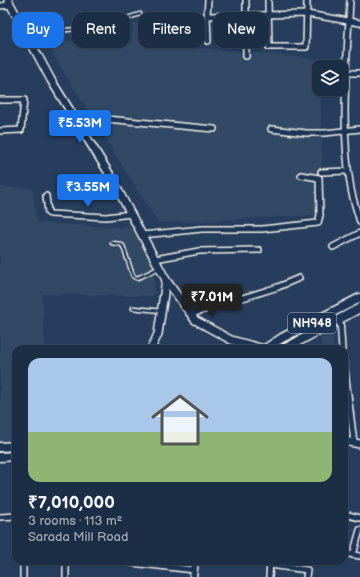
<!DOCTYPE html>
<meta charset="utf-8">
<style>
:root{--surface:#1c2e46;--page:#293a51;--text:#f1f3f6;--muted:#a0a8b3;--line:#3a4a5f;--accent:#1a73e8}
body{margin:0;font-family:"Balsamiq Sans",sans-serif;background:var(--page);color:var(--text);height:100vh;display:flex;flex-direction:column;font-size:15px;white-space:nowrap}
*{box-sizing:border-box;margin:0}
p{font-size:13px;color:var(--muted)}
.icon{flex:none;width:22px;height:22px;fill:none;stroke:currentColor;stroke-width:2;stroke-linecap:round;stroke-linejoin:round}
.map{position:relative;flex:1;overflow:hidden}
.sheet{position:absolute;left:12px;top:345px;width:336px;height:220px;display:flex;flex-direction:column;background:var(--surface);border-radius:12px;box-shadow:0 1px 3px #0004,0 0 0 1px var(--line)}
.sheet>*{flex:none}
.guide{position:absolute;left:12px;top:12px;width:336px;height:36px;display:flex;gap:8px}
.tools{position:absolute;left:312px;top:60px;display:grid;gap:8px}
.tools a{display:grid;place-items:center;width:36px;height:36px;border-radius:8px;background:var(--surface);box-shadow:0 1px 3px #0004,0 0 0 1px var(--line);font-size:20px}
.price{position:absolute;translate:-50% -34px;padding:0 9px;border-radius:4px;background:var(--accent);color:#fff;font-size:13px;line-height:26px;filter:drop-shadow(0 1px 2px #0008)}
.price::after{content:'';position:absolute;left:50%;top:24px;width:12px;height:9px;margin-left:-6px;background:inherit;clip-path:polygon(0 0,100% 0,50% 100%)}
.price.selected{background:#222;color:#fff}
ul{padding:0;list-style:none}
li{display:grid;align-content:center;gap:8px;height:212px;padding:0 16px}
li+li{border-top:1px solid var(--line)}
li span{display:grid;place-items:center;height:124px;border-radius:12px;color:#555}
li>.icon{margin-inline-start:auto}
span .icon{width:72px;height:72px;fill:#fffc;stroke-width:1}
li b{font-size:17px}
.pill{padding:0 14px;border-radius:12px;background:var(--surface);box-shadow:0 1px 3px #0004,0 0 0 1px var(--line);font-size:14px;line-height:36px}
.pill.selected{background:var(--accent);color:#fff}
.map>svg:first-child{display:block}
.built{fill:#334966}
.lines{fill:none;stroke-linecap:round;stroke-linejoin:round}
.service-casing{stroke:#f4f1e8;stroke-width:5.5}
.minor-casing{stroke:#f4f1e8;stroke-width:8}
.tertiary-casing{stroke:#f4f1e8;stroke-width:9}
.secondary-casing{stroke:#f4f1e8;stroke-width:10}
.trunk-casing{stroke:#f4f1e8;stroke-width:11}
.service{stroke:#1d3557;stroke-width:2.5}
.minor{stroke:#1d3557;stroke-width:5}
.tertiary{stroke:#1d3557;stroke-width:6}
.secondary{stroke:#1d3557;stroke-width:7}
.trunk{stroke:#1d3557;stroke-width:8}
.labels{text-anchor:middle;stroke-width:3.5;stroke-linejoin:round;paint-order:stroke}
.shield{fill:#1d3557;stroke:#b4b9bc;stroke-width:1}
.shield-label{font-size:12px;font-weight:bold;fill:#f4f1e8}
</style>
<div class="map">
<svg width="360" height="577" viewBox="0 0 360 577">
<rect width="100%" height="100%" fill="#263d5d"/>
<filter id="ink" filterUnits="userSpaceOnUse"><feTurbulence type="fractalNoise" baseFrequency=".025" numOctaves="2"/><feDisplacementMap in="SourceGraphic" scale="8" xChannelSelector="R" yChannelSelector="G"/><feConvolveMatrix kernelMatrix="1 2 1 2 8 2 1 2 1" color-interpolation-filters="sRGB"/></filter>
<g filter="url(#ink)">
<g class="built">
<polygon points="176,22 177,46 319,59 324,215 158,223 44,40 130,44 134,23"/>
<polygon points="0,187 32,188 37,223 132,228 154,262 154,296 42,294 45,349 16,349 16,444 0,446"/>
<polygon points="320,335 333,335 333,349 322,349"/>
</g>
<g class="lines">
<defs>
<g id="service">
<path d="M28 33C68 31 103 27 140 14"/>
<polyline points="112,243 120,244 123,246 133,276 136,278 140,277 159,268"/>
<polyline points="133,308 161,311"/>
</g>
<g id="minor">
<polyline points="268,0 269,47 306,47 307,0"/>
<path d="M350 0C347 63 340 127 351 189 353 200 357 211 360 222"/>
<polyline points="0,6 10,5"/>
<polyline points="207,16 307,14 360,23"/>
<polyline points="208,41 207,16 208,0"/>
<polyline points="246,56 246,0"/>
<polyline points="347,73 360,73"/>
<polyline points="0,100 24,100 21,130 0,131"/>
<polyline points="74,116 214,129"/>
<polyline points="271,129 306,133 325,133 360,129"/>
<polyline points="321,172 348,171"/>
<polyline points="46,196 48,213 50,214 106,217 131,214"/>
<polyline points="142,235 202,229 262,229 318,223 320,215 319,178 301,175"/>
<polyline points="333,247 360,233"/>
<polyline points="155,259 199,251 259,250"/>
<polyline points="191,314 278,287 299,278"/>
<polyline points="340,319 342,349"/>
<polyline points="344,362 354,443"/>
<polyline points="344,514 360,518"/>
<polyline points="0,517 16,516"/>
<polyline points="344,553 360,556"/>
<polyline points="353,555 360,530"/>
<polyline points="132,563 194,570"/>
<polyline points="270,565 307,570 306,577"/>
<polyline points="23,577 23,561"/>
<polyline points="66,577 66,561"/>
<polyline points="269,577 270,561"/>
</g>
<polyline id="tertiary" points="193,577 195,561"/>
<g id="secondary">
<polyline points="8,0 51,80 110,175 166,280 195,320 231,340 264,349"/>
<polyline points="151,349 158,334 166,280"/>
<polyline points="344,441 360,444"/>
</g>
<g id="trunk">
<polyline points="265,349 282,338 360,298"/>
<polyline points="284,349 360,308"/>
<polyline points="0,447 16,446"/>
<polyline points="0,457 16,456"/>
</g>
</defs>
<use href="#service" class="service-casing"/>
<use href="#minor" class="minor-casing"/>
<use href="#tertiary" class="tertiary-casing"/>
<use href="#secondary" class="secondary-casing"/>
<use href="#trunk" class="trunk-casing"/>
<use href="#service" class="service"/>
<use href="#minor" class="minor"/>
<use href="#tertiary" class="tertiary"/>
<use href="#secondary" class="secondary"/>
<use href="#trunk" class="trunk"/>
</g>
</g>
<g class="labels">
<rect class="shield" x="288" y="313" width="48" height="20" rx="3"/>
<g class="shield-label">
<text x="312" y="327">NH948</text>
</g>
</g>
</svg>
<div class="tools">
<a><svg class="icon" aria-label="layers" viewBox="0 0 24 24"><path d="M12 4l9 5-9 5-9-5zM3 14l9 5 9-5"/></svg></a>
</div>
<b class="price" style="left:80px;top:144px">₹5.53M</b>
<b class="price" style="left:88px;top:208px">₹3.55M</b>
<b class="price selected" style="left:212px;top:318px">₹7.01M</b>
<div class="guide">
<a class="pill selected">Buy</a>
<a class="pill">Rent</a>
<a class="pill">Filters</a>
<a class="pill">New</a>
</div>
<section class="sheet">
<ul>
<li><span style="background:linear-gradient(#a9c7e8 60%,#8fb573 0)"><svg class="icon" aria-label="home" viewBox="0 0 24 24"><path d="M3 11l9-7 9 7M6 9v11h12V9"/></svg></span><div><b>₹7,010,000</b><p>3 rooms · 113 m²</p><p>Sarada Mill Road</p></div></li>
</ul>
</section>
</div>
